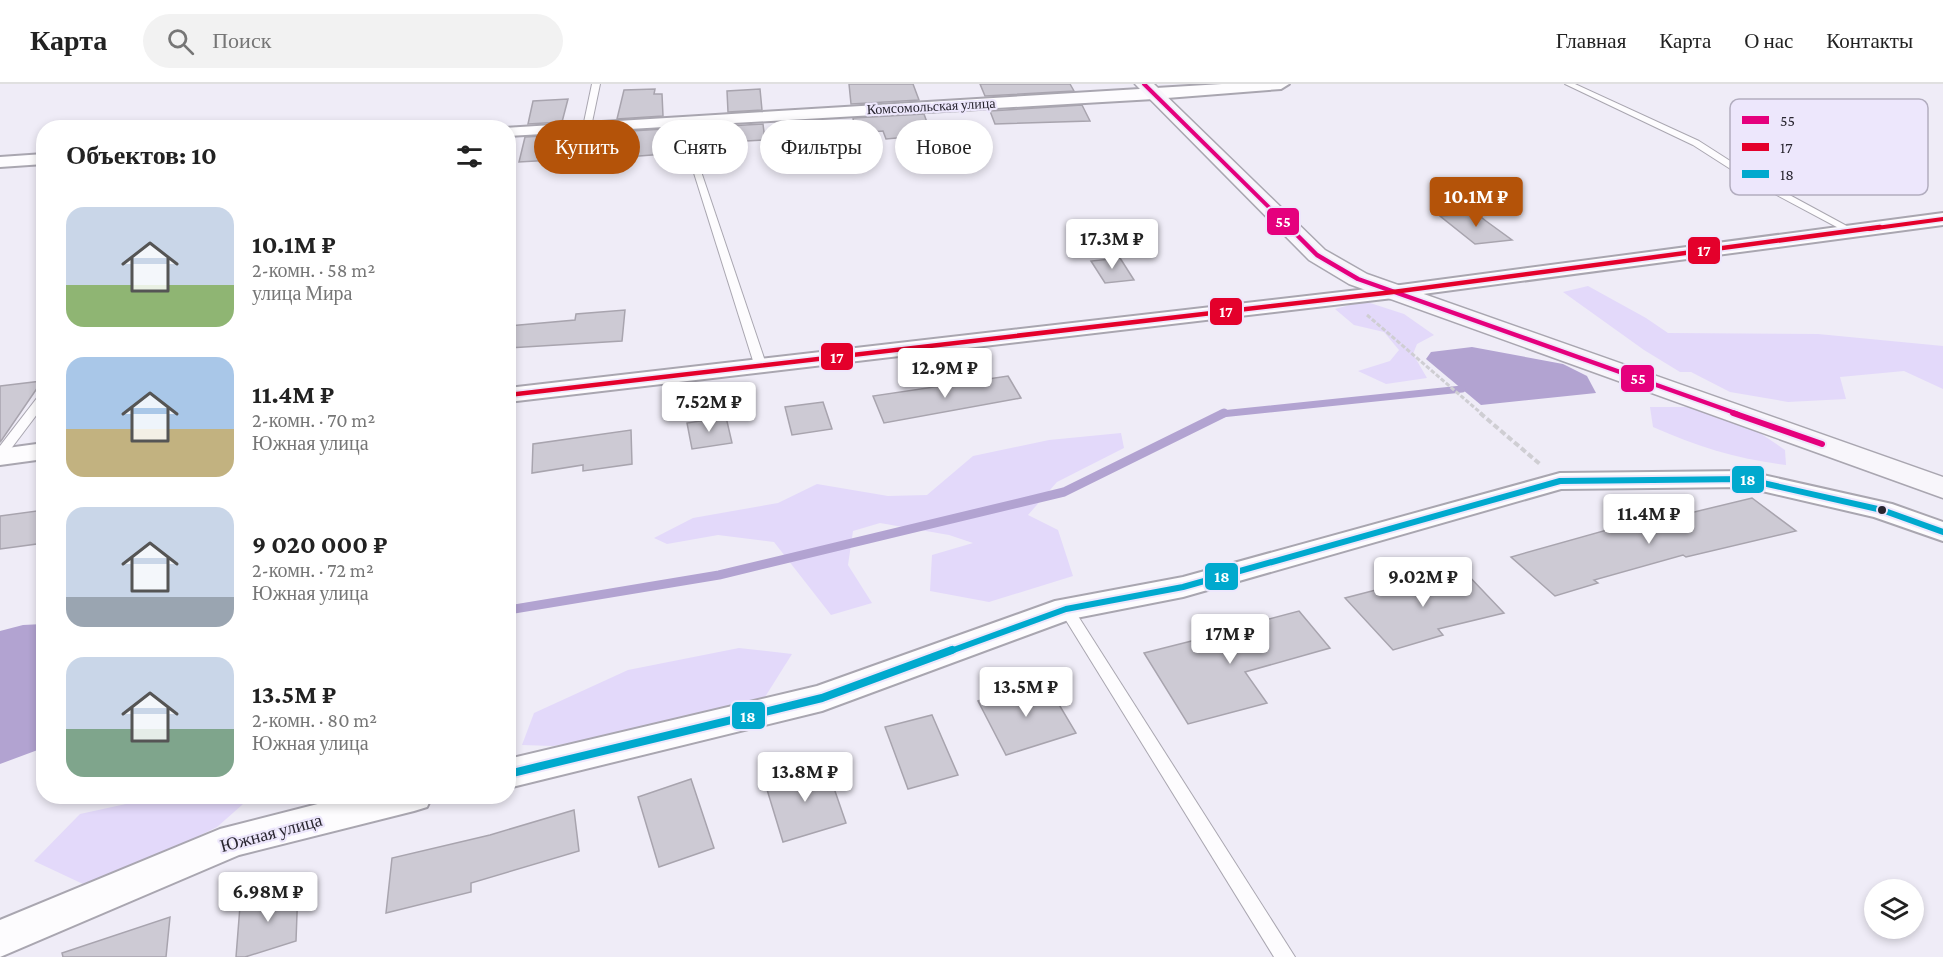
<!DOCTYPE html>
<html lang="ru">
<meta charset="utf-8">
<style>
:root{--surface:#fff;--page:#f2f2f2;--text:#222;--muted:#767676;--line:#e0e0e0;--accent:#b45309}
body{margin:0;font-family:"Crimson Pro",serif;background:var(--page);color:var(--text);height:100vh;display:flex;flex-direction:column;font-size:22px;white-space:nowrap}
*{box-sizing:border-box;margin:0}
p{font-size:20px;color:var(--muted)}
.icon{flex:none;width:33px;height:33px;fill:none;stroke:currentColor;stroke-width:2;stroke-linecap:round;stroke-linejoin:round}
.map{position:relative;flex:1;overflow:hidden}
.side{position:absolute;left:36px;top:36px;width:480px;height:684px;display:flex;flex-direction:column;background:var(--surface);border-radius:24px;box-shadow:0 3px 9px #0003}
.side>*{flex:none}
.top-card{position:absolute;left:534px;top:36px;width:570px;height:54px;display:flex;gap:12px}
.controls{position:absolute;left:1864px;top:795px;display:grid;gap:12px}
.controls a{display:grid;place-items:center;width:60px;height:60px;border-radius:50%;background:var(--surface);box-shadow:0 3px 9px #0003;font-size:30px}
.price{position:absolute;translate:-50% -51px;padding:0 14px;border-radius:6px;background:#fff;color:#222;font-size:20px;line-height:39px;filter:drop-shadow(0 2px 3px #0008)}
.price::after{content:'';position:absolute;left:50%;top:36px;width:18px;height:14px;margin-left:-9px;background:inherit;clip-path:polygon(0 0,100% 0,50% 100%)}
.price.current{background:var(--accent);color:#fff}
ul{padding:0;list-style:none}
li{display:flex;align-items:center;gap:18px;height:150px;padding:0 30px}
li span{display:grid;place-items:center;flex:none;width:168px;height:120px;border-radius:18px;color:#555}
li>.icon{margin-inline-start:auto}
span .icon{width:72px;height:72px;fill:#fffc;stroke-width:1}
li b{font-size:26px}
h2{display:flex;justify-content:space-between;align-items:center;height:72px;padding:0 30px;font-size:26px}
.chip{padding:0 21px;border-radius:27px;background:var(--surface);box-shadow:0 3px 9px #0003;font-size:21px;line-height:54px}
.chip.current{background:var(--accent);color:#fff}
header{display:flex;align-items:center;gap:36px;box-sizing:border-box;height:84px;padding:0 30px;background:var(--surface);border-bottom:2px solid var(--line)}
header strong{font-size:28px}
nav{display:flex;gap:33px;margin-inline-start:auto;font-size:21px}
.search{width:420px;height:54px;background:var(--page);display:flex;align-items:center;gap:15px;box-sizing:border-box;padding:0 21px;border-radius:33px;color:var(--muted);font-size:22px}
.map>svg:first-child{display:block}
.green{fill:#e3d9fa}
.water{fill:#b2a3d1}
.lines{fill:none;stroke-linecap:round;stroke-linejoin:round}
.stream-far1{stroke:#b2a3d1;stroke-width:7}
.stream{stroke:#b2a3d1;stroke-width:9}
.building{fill:#cdcad4;stroke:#a8a4ae;stroke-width:1.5}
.lane-casing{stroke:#a9a6b0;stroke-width:2}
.street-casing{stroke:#a9a6b0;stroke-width:4}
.secondary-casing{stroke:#a9a6b0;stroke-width:3}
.path-far1{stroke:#cfced3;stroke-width:3;stroke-dasharray:4.5 2;stroke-linecap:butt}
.path{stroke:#cfced3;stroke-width:4;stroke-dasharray:6 3;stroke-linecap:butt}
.lane{fill:#fdfcfe;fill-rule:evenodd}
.street{fill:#fdfcfe;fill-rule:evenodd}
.secondary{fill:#f8f6fb;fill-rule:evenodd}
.bus-1-far2-casing{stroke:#ede7fc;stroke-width:7}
.bus-1-far1-casing{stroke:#ede7fc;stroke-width:8}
.bus-1-casing{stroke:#ede7fc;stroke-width:10}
.bus-2-far1-casing{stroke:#ede7fc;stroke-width:7}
.bus-2-casing{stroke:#ede7fc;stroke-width:8}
.bus-3-far1-casing{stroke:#ede7fc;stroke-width:10}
.bus-3-casing{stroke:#ede7fc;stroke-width:12}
.bus-1-far2{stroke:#e5007d;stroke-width:4}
.bus-1-far1{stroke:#e5007d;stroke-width:4.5}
.bus-1{stroke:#e5007d;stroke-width:6}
.bus-2-far1{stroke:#e4002b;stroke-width:4}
.bus-2{stroke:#e4002b;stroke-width:4.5}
.bus-3-far1{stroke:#00a9ce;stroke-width:6}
.bus-3{stroke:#00a9ce;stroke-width:8}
.bus-dot{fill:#292630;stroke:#ede7fc;stroke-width:2}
.labels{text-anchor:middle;stroke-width:4.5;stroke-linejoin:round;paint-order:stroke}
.far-street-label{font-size:14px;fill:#292630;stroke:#ede7fc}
.near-street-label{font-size:18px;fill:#292630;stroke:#ede7fc}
.key{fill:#ede7fc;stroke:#b2adbf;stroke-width:1.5}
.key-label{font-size:16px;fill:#292630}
.line-badge{stroke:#ede7fc;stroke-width:2}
.badge-label{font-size:16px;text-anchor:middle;font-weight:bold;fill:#fff}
</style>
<header>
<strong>Карта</strong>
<div class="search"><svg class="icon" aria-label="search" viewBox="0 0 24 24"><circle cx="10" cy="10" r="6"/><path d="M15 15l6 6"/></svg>Поиск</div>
<nav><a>Главная</a><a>Карта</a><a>О нас</a><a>Контакты</a></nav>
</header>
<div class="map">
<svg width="1943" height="873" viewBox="0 0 1943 873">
<rect width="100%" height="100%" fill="#efecf7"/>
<g class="green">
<polygon points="1588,202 1646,234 1668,249 1818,250 1943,262 1943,305 1904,287 1840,293 1846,315 1788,318 1730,308 1691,288 1680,288 1644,266 1563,208"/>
<polygon points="1364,217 1404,230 1434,251 1417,260 1413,270 1427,294 1386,300 1358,287 1390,277 1399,266 1384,248 1354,241 1335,225"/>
<path d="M1650 323H1692L1751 343 1785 366 1786 381C1737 375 1698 363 1653 343Z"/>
<polygon points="1121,349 1124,364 1057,398 1028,431 1058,446 1073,492 989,518 930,507 932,471 973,459 949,451 880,439 853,447 848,481 872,519 831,531 774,458 718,451 667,460 654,454 693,434 778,419 817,400 888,412 927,411 973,372 1049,356"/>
<polygon points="739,564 792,570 765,613 700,635 553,662 522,661 534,629 628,586"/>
<polygon points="158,713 251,713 217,743 128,787 83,800 34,777 80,730"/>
</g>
<g class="water">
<polygon points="1472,263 1563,280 1587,292 1596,309 1481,321 1426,275 1431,268"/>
<polygon points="43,540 43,664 0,680 0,547 23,541"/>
</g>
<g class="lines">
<polyline class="stream-far1" points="1221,330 1462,305"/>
<polyline class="stream" points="508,526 719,491 1064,408 1224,329"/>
</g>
<g class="building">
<polygon points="849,0 913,0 919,16 851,20"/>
<polygon points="980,0 1070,0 1074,7 985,12"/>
<polygon points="655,5 654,10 662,10 663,32 617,35 624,6"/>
<polygon points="760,5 762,26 728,28 727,7"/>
<polygon points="568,15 562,38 528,40 533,17"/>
<polygon points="1082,21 1090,37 995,40 990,27"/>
<polygon points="924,30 929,44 926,44 930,51 886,55 883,47 855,49 853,34"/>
<polygon points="763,40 765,56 728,58 728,42"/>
<polygon points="664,45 665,70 613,74 614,48"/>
<polygon points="559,51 553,76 519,78 525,53"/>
<polygon points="1476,129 1486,137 1512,156 1475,160 1440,132"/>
<polygon points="1120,174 1134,196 1105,199 1091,177"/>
<polygon points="625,226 622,257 508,264 508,242 575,236 576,230"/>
<polygon points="1008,292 1021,314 884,339 873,312"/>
<polygon points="42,297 1,357 0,358 0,302"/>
<polygon points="823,318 832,345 792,351 785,323"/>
<polygon points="726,333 732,359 692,365 687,339"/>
<polygon points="631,346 632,380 583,387 583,381 532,389 533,360"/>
<polygon points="1752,414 1796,447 1686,473 1683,471 1594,496 1598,499 1555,512 1511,473 1621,442 1624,445"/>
<polygon points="44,426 44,459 0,465 0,432"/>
<polygon points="1464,487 1504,529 1438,545 1443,551 1393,566 1345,514 1395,501 1396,502"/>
<polygon points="1299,527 1330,564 1245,588 1267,619 1188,640 1144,569 1255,541 1254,539"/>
<polygon points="1045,597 1076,649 1006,671 978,617"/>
<polygon points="932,631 958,691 908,705 885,643"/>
<polygon points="826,681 846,739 783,758 765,699"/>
<polygon points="691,695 714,764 659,783 638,713"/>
<polygon points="574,726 579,767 471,799 471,808 386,829 392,774 490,751"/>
<polygon points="298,803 296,857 245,873 236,873 240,822"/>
<polygon points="170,833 166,873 63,873 62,869"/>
</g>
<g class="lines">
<defs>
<g id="lane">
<polygon points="592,0 600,0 591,43 587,45 583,43"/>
<polygon points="1565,0 1575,0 1699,57 1749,89 1856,147 1848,149 1743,93 1693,61"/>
<polygon points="677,35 684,37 766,280 764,282 760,283 754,280"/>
<polygon points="44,309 44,321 4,374 0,375 0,362 40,310"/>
<polygon points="1066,520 1071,521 1295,873 1274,873 1059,525 1061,521"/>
</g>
<g id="street">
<polygon points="1222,0 1289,0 1281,5 1154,15 508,52 508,44 502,44"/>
<polygon points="44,70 44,80 0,83 0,73"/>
<polygon points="1943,129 1943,141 1393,214 508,318 508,304 1393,202"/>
<polygon points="44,359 44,375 0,381 0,365"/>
<polygon points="1745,387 1892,420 1943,438 1943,457 1874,433 1745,403 1561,405 1183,513 1071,535 822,627 508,704 508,675 817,602 1055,517 1183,493 1560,389"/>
<polygon points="349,712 432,712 427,723 414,727 239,771 0,873 0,836 220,745"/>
</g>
<polygon id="secondary" points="1135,0 1154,0 1325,166 1367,190 1943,393 1943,414 1349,200 1309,176"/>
</defs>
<use href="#lane" class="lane-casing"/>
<use href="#street" class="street-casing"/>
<use href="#secondary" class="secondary-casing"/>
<polyline class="path-far1" points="1367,231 1482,330"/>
<polyline class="path" points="1480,329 1541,381"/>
<use href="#lane" class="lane"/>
<use href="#street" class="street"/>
<use href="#secondary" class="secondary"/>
<defs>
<polyline id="bus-1-far2" points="1144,0 1291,145"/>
<polyline id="bus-1-far1" points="1289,143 1317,171 1358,195 1738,330"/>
<polyline id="bus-1" points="1733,329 1822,360"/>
<polyline id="bus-2-far1" points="1869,145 1943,135"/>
<polyline id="bus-2" points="508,311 1393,208 1880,143"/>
<polyline id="bus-3-far1" points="948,568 1066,525 1183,503 1560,397 1745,395 1882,426 1943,448"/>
<polyline id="bus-3" points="508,690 822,614 952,566"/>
</defs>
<use href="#bus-1-far2" class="bus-1-far2-casing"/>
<use href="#bus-1-far1" class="bus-1-far1-casing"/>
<use href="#bus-1" class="bus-1-casing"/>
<use href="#bus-2-far1" class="bus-2-far1-casing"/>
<use href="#bus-2" class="bus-2-casing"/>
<use href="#bus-3-far1" class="bus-3-far1-casing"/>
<use href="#bus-3" class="bus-3-casing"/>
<use href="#bus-1-far2" class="bus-1-far2"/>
<use href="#bus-1-far1" class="bus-1-far1"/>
<use href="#bus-1" class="bus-1"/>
<use href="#bus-2-far1" class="bus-2-far1"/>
<use href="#bus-2" class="bus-2"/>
<use href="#bus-3-far1" class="bus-3-far1"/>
<use href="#bus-3" class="bus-3"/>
</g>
<circle class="bus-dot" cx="1882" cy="426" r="5"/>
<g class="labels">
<g class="far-street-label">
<text transform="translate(931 22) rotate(-3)" y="5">Комсомольская улица</text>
</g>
<g class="near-street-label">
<text transform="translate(271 749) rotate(-15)" y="6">Южная улица</text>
</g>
</g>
<rect x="1730" y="15" width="198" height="96" rx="9" class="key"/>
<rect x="1742" y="32" width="27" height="8" fill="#e5007d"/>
<rect x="1742" y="59" width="27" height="8" fill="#e4002b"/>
<rect x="1742" y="86" width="27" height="8" fill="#00a9ce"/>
<g class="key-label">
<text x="1780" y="42">55</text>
<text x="1780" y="69">17</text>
<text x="1780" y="96">18</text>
</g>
<g class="line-badge">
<rect x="1266" y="123" width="34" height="29" rx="6" fill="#e5007d"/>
<rect x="1687" y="152" width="34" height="29" rx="6" fill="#e4002b"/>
<rect x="1209" y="213" width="34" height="29" rx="6" fill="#e4002b"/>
<rect x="820" y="258" width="34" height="29" rx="6" fill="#e4002b"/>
<rect x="1620" y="280" width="35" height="29" rx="6" fill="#e5007d"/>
<rect x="1731" y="381" width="34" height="29" rx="6" fill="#00a9ce"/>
<rect x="1204" y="478" width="35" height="29" rx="6" fill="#00a9ce"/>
<rect x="731" y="617" width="35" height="29" rx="6" fill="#00a9ce"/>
</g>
<g class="badge-label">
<text x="1283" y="143">55</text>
<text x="1704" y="172">17</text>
<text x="1226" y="233">17</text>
<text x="837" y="279">17</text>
<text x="1638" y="300">55</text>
<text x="1748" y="401">18</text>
<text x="1222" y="498">18</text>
<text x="748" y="638">18</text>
</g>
</svg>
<div class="controls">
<a><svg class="icon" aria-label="layers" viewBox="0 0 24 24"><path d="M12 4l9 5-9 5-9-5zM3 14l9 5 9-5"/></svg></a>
</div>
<b class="price current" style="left:1476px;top:144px">10.1M ₽</b>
<b class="price" style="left:1112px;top:186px">17.3M ₽</b>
<b class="price" style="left:945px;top:315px">12.9M ₽</b>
<b class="price" style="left:709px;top:349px">7.52M ₽</b>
<b class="price" style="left:1649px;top:461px">11.4M ₽</b>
<b class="price" style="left:1423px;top:524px">9.02M ₽</b>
<b class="price" style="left:1230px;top:581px">17M ₽</b>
<b class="price" style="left:1026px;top:634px">13.5M ₽</b>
<b class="price" style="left:805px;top:719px">13.8M ₽</b>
<b class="price" style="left:268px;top:839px">6.98M ₽</b>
<div class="top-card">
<a class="chip current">Купить</a>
<a class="chip">Снять</a>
<a class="chip">Фильтры</a>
<a class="chip">Новое</a>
</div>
<section class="side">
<h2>Объектов: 10<svg class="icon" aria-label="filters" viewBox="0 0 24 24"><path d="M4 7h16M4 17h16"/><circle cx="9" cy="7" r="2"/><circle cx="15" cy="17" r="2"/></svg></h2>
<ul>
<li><span style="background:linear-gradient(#c9d6e8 65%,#8fb573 0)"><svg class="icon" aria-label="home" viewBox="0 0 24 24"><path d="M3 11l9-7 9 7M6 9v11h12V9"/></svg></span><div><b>10.1M ₽</b><p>2-комн. · 58 m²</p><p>улица Мира</p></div></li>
<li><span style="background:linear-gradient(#a9c7e8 60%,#c2b280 0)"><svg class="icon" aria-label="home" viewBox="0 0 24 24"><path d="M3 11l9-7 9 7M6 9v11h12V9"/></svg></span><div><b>11.4M ₽</b><p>2-комн. · 70 m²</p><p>Южная улица</p></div></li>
<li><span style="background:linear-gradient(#c9d6e8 75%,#9aa5b1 0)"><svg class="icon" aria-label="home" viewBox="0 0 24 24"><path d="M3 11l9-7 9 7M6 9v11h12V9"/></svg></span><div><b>9 020 000 ₽</b><p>2-комн. · 72 m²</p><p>Южная улица</p></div></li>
<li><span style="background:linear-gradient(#c9d6e8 60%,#7fa58c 0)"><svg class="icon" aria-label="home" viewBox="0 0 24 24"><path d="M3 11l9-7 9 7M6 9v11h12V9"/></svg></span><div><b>13.5M ₽</b><p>2-комн. · 80 m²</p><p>Южная улица</p></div></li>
</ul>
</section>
</div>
